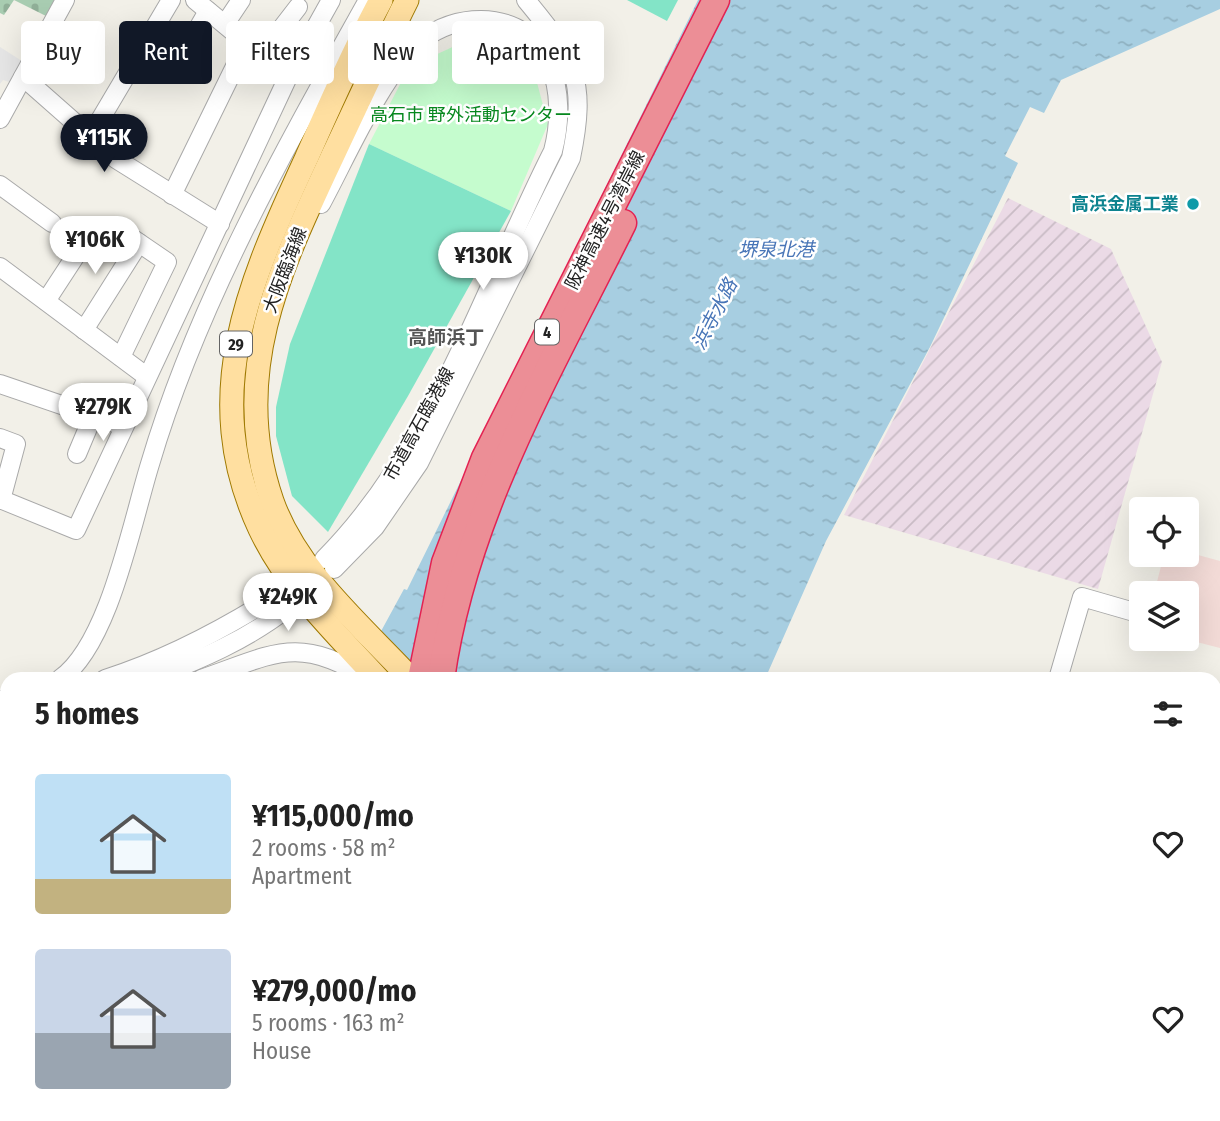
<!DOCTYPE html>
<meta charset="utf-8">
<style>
:root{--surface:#fff;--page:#f6f6f6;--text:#222;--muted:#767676;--accent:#111827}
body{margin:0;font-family:"Fira Sans Condensed","Noto Sans JP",sans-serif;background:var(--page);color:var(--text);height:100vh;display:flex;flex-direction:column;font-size:26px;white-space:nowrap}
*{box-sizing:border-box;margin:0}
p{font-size:23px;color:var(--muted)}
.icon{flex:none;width:38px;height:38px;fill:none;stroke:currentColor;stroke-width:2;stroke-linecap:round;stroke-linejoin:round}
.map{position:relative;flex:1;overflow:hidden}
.panel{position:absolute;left:0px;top:672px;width:1222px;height:450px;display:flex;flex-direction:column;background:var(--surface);border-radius:21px 21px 0 0;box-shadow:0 7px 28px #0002}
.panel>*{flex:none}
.guide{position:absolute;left:21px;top:21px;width:700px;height:63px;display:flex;gap:14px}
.buttons{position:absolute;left:1129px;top:497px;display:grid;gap:14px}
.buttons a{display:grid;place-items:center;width:70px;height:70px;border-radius:7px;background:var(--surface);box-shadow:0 7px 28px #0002;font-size:35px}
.price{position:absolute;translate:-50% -60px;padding:0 16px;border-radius:24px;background:#fff;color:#222;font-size:23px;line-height:46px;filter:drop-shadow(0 2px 4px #0008)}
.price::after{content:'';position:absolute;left:50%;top:42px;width:21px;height:16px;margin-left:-10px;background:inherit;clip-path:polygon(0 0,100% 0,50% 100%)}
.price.active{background:var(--accent);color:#fff}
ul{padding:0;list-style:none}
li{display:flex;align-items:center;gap:21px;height:175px;padding:0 35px}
li span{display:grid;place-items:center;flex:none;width:196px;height:140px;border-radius:7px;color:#555}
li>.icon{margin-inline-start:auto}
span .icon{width:84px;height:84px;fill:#fffc;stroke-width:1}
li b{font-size:30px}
h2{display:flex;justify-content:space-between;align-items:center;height:84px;padding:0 35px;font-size:30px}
.tag{padding:0 24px;border-radius:7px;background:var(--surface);box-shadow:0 7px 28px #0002;font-size:24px;line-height:63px}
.tag.active{background:var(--accent);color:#fff}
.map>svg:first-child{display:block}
.commercial{fill:#f3dbd7}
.industrial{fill:url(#industrial-furrows)}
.cemetery{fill:url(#cemetery-stones)}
.park{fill:#c5fcce}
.pitch{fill:#83e4c7}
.parking{fill:#e6e6e6}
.water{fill:url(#water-ripples)}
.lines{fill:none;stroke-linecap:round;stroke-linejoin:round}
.minor-casing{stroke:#a9a9a9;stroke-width:20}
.major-casing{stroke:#9f7900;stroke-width:25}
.highway-casing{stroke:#e32252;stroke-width:29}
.minor{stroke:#fff;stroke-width:18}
.major{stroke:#ffdfa0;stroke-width:23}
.highway{stroke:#ec8e96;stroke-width:26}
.culture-dot{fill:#0f9aa8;stroke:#fff;stroke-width:2.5}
.labels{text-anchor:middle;stroke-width:5;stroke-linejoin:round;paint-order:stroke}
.shield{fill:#fff;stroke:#646464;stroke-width:2}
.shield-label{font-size:16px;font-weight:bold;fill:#222}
.park-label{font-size:18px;fill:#07881e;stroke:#fff}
.culture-label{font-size:18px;font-weight:bold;fill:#0d838f;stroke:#fff;text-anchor:end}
.street-label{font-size:18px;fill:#222;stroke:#fff}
.water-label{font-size:19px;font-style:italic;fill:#4875b7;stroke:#fff}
.neighbourhood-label{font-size:19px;font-weight:bold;fill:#555;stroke:#fff}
</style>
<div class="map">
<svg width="1220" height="1121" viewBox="0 0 1220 1121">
<defs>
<pattern id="industrial-furrows" width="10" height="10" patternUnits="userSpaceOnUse" patternTransform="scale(1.75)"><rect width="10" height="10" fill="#ebdae6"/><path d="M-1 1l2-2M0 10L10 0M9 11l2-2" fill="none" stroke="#c9bbc5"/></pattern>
<pattern id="cemetery-stones" width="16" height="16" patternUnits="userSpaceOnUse" patternTransform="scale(1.75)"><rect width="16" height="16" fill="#a8ccb1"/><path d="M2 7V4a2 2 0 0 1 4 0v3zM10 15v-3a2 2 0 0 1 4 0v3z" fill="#90af98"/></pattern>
<pattern id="water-ripples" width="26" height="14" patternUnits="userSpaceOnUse" patternTransform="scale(1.75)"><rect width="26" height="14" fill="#a7cee1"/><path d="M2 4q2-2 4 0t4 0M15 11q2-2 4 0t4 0" fill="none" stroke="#8fb1c1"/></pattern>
</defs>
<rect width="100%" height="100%" fill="#f2f0e8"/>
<polygon class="commercial" points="1187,552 1220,561 1220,648 1185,639 1186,593 1154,593 1164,555 1186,555"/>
<g class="industrial">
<polygon points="1008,198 1111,249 1162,362 1098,589 844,515"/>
<polygon points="929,1115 1069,1115 1091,1121 924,1121"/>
</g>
<polygon class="cemetery" points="0,0 55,0 46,16 14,0 4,15 0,13"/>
<polygon class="park" points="483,33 531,60 548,124 511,211 369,144 409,67"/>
<g class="pitch">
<polygon points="627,0 678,0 667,21"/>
<polygon points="369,144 511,211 408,396 328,532 292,496 276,436 276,407 290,344"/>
<polygon points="0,946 7,950 7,1115 137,1115 134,1121 0,1121"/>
</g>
<polygon class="parking" points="0,47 25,63 12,83 3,80 0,84"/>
<g class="water">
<polygon points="698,0 1220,0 1220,9 1061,80 1044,113 1030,107 1005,156 1018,163 930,347 826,541 765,679 355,679 404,589 407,590"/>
<polygon points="141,1115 542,1115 539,1121 138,1121"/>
</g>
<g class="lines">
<defs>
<g id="minor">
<polyline points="195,0 288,77"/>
<polyline points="225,24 241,0"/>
<polyline points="261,55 298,7"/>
<polyline points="178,63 208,11"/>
<polyline points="23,77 116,159 220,224"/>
<polyline points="0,119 65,0"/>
<polyline points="91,135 171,0"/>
<polyline points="0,185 52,223"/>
<polyline points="172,195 247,42"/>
<path d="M321 204C347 156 382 74 422 40 439 27 460 20 481 20 553 21 568 94 553 151 484 287 433 450 324 559"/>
<polyline points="0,267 146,376"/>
<polyline points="46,301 95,226"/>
<polyline points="84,330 139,243"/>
<polyline points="121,357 167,262 123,232"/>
<polyline points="0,384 123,426"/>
<polyline points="0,438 16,444 1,500"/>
<polyline points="77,454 93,416"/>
<polyline points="0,499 76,530 288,77 331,0"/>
<path d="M334 569 375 527 419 463 571 158C587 80 575 59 526 0"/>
<path d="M60 679C109 645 132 522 150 464 198 301 286 147 368 0"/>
<path d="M105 679C168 659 224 629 279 594"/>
<path d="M151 679C201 659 247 640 289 607"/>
<path d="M201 679C274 654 297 634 369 679"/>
<polyline points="1058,679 1082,597 1141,614"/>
<polyline points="0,700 7,700"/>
<polyline points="0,717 7,720"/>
<polyline points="0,784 7,765"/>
<polyline points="1214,1100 1220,1101"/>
<polyline points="1007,1115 1031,1121"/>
<polyline points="1166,1115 1188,1121"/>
<polyline points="570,1121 575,1115"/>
<polyline points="589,1121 594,1115"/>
<polyline points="821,1121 828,1115"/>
<polyline points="908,1121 912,1115"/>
</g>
<g id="major">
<path d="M407 0C382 50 358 102 334 153 281 266 228 374 272 501 297 572 362 626 411 679"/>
<path d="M378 679C335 632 288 588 260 529 198 396 249 282 306 159 330 105 353 52 381 0"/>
<polyline points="700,1115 700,1121"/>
<polyline points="730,1121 731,1115"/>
</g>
<g id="highway">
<polyline points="421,679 445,563 485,458 716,0"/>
<path d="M441 679C464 514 550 370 623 223"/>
<polyline points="472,1115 473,1121"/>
<polyline points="492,1115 494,1121"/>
</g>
</defs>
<use href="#minor" class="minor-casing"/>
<use href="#major" class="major-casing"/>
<use href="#highway" class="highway-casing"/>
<use href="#minor" class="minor"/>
<use href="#major" class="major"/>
<use href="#highway" class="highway"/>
</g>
<circle class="culture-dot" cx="1193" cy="204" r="7"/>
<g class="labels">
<g class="shield">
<rect x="535" y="319.5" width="24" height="25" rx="5"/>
<rect x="220" y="331.5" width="32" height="25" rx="5"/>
</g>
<g class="shield-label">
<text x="547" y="338">4</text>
<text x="236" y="350">29</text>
</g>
<g class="park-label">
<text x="471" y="121">高石市 野外活動センター</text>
</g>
<g class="culture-label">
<text x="1179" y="210">高浜金属工業</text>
</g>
<g class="street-label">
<text transform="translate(605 220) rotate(-63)" y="6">阪神高速4号湾岸線</text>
<text transform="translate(285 270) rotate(-69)" y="6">大阪臨海線</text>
<text transform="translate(419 424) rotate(-61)" y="6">市道高石臨港線</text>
</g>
<g class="water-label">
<text x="776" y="256">堺泉北港</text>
<text transform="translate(714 314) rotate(-63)" y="7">浜寺水路</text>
</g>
<g class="neighbourhood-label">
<text x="446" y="344">高師浜丁</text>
</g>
</g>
</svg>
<div class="buttons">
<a><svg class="icon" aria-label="locate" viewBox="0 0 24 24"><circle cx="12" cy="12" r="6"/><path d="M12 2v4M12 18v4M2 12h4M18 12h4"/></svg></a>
<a><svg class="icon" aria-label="layers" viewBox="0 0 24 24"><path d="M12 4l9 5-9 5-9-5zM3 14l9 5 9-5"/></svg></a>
</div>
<b class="price active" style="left:104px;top:174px">¥115K</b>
<b class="price" style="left:95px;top:276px">¥106K</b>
<b class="price" style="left:483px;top:292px">¥130K</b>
<b class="price" style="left:103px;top:443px">¥279K</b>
<b class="price" style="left:288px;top:633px">¥249K</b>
<div class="guide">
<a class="tag">Buy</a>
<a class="tag active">Rent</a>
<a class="tag">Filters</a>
<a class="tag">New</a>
<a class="tag">Apartment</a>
</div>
<section class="panel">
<h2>5 homes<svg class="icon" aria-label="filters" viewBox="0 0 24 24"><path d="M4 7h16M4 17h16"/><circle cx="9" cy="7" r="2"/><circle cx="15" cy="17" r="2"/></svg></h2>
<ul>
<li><span style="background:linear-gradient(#bfe0f5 75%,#c2b280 0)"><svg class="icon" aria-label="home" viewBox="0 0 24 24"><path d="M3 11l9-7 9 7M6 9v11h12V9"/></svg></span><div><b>¥115,000/mo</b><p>2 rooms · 58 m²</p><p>Apartment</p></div><svg class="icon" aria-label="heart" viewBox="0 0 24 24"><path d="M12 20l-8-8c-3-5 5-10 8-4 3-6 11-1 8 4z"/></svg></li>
<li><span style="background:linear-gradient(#c9d6e8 60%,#9aa5b1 0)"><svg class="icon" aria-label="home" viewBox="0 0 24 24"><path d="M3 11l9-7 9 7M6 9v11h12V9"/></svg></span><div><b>¥279,000/mo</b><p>5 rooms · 163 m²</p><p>House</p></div><svg class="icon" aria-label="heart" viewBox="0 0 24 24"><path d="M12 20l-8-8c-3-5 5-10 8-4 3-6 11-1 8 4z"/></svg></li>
</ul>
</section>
</div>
